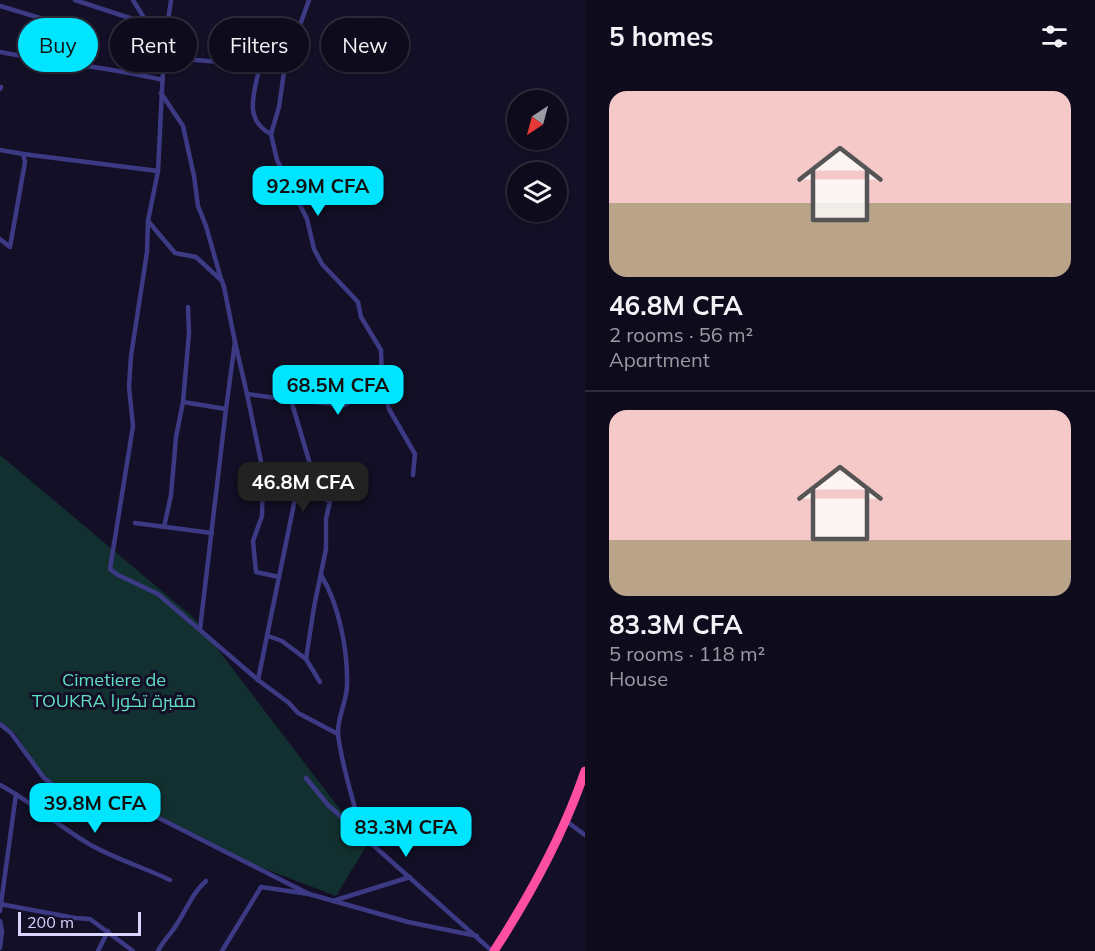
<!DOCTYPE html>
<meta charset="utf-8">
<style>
:root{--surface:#0e0b1c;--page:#171425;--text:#f1f3f6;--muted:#9b9ba3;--line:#2e2b3b;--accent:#00e5ff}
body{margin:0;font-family:Mulish,Cairo,sans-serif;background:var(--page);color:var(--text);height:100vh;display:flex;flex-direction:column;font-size:22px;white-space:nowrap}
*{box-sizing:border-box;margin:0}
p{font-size:20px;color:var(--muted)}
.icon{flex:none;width:33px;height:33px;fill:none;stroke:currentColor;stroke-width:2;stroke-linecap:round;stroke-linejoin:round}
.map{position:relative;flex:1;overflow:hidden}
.drawer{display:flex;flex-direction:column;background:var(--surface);width:510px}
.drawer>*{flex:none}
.guide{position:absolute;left:18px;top:18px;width:477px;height:54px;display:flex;gap:12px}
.needle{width:39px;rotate:216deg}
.buttons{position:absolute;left:507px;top:90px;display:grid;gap:12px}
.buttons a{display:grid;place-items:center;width:60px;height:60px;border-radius:50%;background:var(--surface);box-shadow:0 2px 4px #0004,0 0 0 2px var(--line);font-size:30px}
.scale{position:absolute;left:18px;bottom:15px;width:123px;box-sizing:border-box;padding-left:6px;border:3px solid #d9d4ff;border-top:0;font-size:16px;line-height:21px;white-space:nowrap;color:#d9d4ff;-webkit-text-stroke:4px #130f26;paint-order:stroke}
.price{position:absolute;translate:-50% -51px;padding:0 14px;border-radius:12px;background:var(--accent);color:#111;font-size:20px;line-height:39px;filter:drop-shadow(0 2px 3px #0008)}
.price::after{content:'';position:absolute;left:50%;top:36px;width:18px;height:14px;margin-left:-9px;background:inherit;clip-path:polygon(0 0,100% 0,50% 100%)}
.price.on{background:#222;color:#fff}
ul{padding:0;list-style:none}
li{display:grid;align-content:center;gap:12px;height:318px;padding:0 24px}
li+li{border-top:2px solid var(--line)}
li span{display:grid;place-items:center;height:186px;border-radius:18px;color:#555}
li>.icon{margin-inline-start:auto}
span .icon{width:108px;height:108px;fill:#fffc;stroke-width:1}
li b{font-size:26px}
h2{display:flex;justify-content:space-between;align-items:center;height:72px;padding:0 24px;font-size:26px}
.tag{padding:0 21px;border-radius:27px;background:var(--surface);box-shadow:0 2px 4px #0004,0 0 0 2px var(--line);font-size:21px;line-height:54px}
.tag.on{background:var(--accent);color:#111}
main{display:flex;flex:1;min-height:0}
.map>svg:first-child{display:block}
.green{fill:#12302f}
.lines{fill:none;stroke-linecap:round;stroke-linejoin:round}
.street{stroke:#3d3a85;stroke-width:4.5}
.highway{stroke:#ff4fa3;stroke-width:9}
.labels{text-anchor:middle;stroke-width:6;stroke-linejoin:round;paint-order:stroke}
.park-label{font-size:18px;fill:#5fe0c0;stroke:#130f26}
</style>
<main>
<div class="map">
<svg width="585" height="951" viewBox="0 0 585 951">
<rect width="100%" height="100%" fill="#130f26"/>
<polygon class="green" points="0,455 194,618 367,845 336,896 228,855 120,796 101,799 46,784 16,734 0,721"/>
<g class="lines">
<g class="street">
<polyline points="75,0 148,24"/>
<polyline points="133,0 164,50 158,171 148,221 147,252 131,356 129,387 133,426 110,569 118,575 158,594 258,680"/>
<polyline points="171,0 164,50 182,59 260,65 284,72 279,107 271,134 277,160 307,219 314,249 322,264 358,302 361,317 381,350 382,384 389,409 415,454 413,475"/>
<polyline points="0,6 60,24 75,34"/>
<path d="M0 52C54 63 109 67 163 80"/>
<path d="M260 65C255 91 242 119 271 134"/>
<polyline points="284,72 288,69 292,47 309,0"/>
<polyline points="0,89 1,87"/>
<polyline points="161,93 183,126 194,176 198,206 206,226 221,279"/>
<polyline points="0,150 23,154 25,162 10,247 0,239"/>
<polyline points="23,154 158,171"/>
<polyline points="148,221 175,253 196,257 222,281 224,287 235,342 226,409"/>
<polyline points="235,342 247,394 291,400 310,464 308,470 313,495 330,501 326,519 326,549 314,607 306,659"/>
<polyline points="247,394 263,471 262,516 253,541 256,572 279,577 258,680 289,703 298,713 338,734"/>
<path d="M291 400 345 405C358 396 373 398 387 402"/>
<polyline points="183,402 226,409 200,629"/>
<polyline points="263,489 287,492 293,495 295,499 279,577"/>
<polyline points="293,495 313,495"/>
<polyline points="135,523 212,533"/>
<polyline points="164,527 171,495 176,437 183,402 189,333 188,307"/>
<path d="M321 575C339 604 348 651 347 685 347 702 337 717 338 734 342 769 355 803 362 837"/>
<polyline points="268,636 282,641 306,659 320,682"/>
<polyline points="0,724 11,733 44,778 53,785 92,800 133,805 309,894"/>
<polyline points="306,778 328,805 492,951"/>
<path d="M0 785C32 802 58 826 89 844 115 859 143 867 170 880"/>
<polyline points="566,821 585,835"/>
<polyline points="333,901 410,877"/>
<polyline points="0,904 75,918 90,919 133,951"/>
<polyline points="0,911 16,794"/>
<polyline points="0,921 2,931 0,948"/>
<polyline points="98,951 108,931"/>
<path d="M158 951C163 941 171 934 177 924 187 909 192 893 206 881"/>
<polyline points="222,951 261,887 309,894 408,922 477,936"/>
</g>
<path class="highway" d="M494 951C531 894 563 836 585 771"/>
</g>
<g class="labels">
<g class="park-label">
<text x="114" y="686">Cimetiere de<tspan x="114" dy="21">TOUKRA مقبرة تكورا</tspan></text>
</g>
</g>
</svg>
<div class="buttons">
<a><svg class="needle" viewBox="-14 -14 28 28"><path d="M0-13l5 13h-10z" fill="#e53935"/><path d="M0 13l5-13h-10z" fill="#9b9ba3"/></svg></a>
<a><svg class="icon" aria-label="layers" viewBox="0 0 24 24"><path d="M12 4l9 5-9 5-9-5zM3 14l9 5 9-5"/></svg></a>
</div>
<div class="scale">200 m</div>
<b class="price" style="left:318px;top:217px">92.9M CFA</b>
<b class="price" style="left:338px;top:416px">68.5M CFA</b>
<b class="price on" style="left:303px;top:513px">46.8M CFA</b>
<b class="price" style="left:95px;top:834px">39.8M CFA</b>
<b class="price" style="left:406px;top:858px">83.3M CFA</b>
<div class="guide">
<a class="tag on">Buy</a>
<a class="tag">Rent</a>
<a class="tag">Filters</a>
<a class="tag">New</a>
</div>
</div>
<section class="drawer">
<h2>5 homes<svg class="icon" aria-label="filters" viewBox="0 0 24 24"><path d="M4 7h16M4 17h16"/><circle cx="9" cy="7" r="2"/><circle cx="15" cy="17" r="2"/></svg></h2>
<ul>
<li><span style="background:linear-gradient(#f6c9c9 60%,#b9a48a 0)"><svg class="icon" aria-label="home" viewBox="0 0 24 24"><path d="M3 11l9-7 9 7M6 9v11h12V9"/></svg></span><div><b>46.8M CFA</b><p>2 rooms · 56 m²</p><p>Apartment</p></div></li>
<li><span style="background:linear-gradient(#f6c9c9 70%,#b9a48a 0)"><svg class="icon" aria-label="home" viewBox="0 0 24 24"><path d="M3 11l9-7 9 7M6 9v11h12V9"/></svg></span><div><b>83.3M CFA</b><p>5 rooms · 118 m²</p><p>House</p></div></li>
</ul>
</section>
</main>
